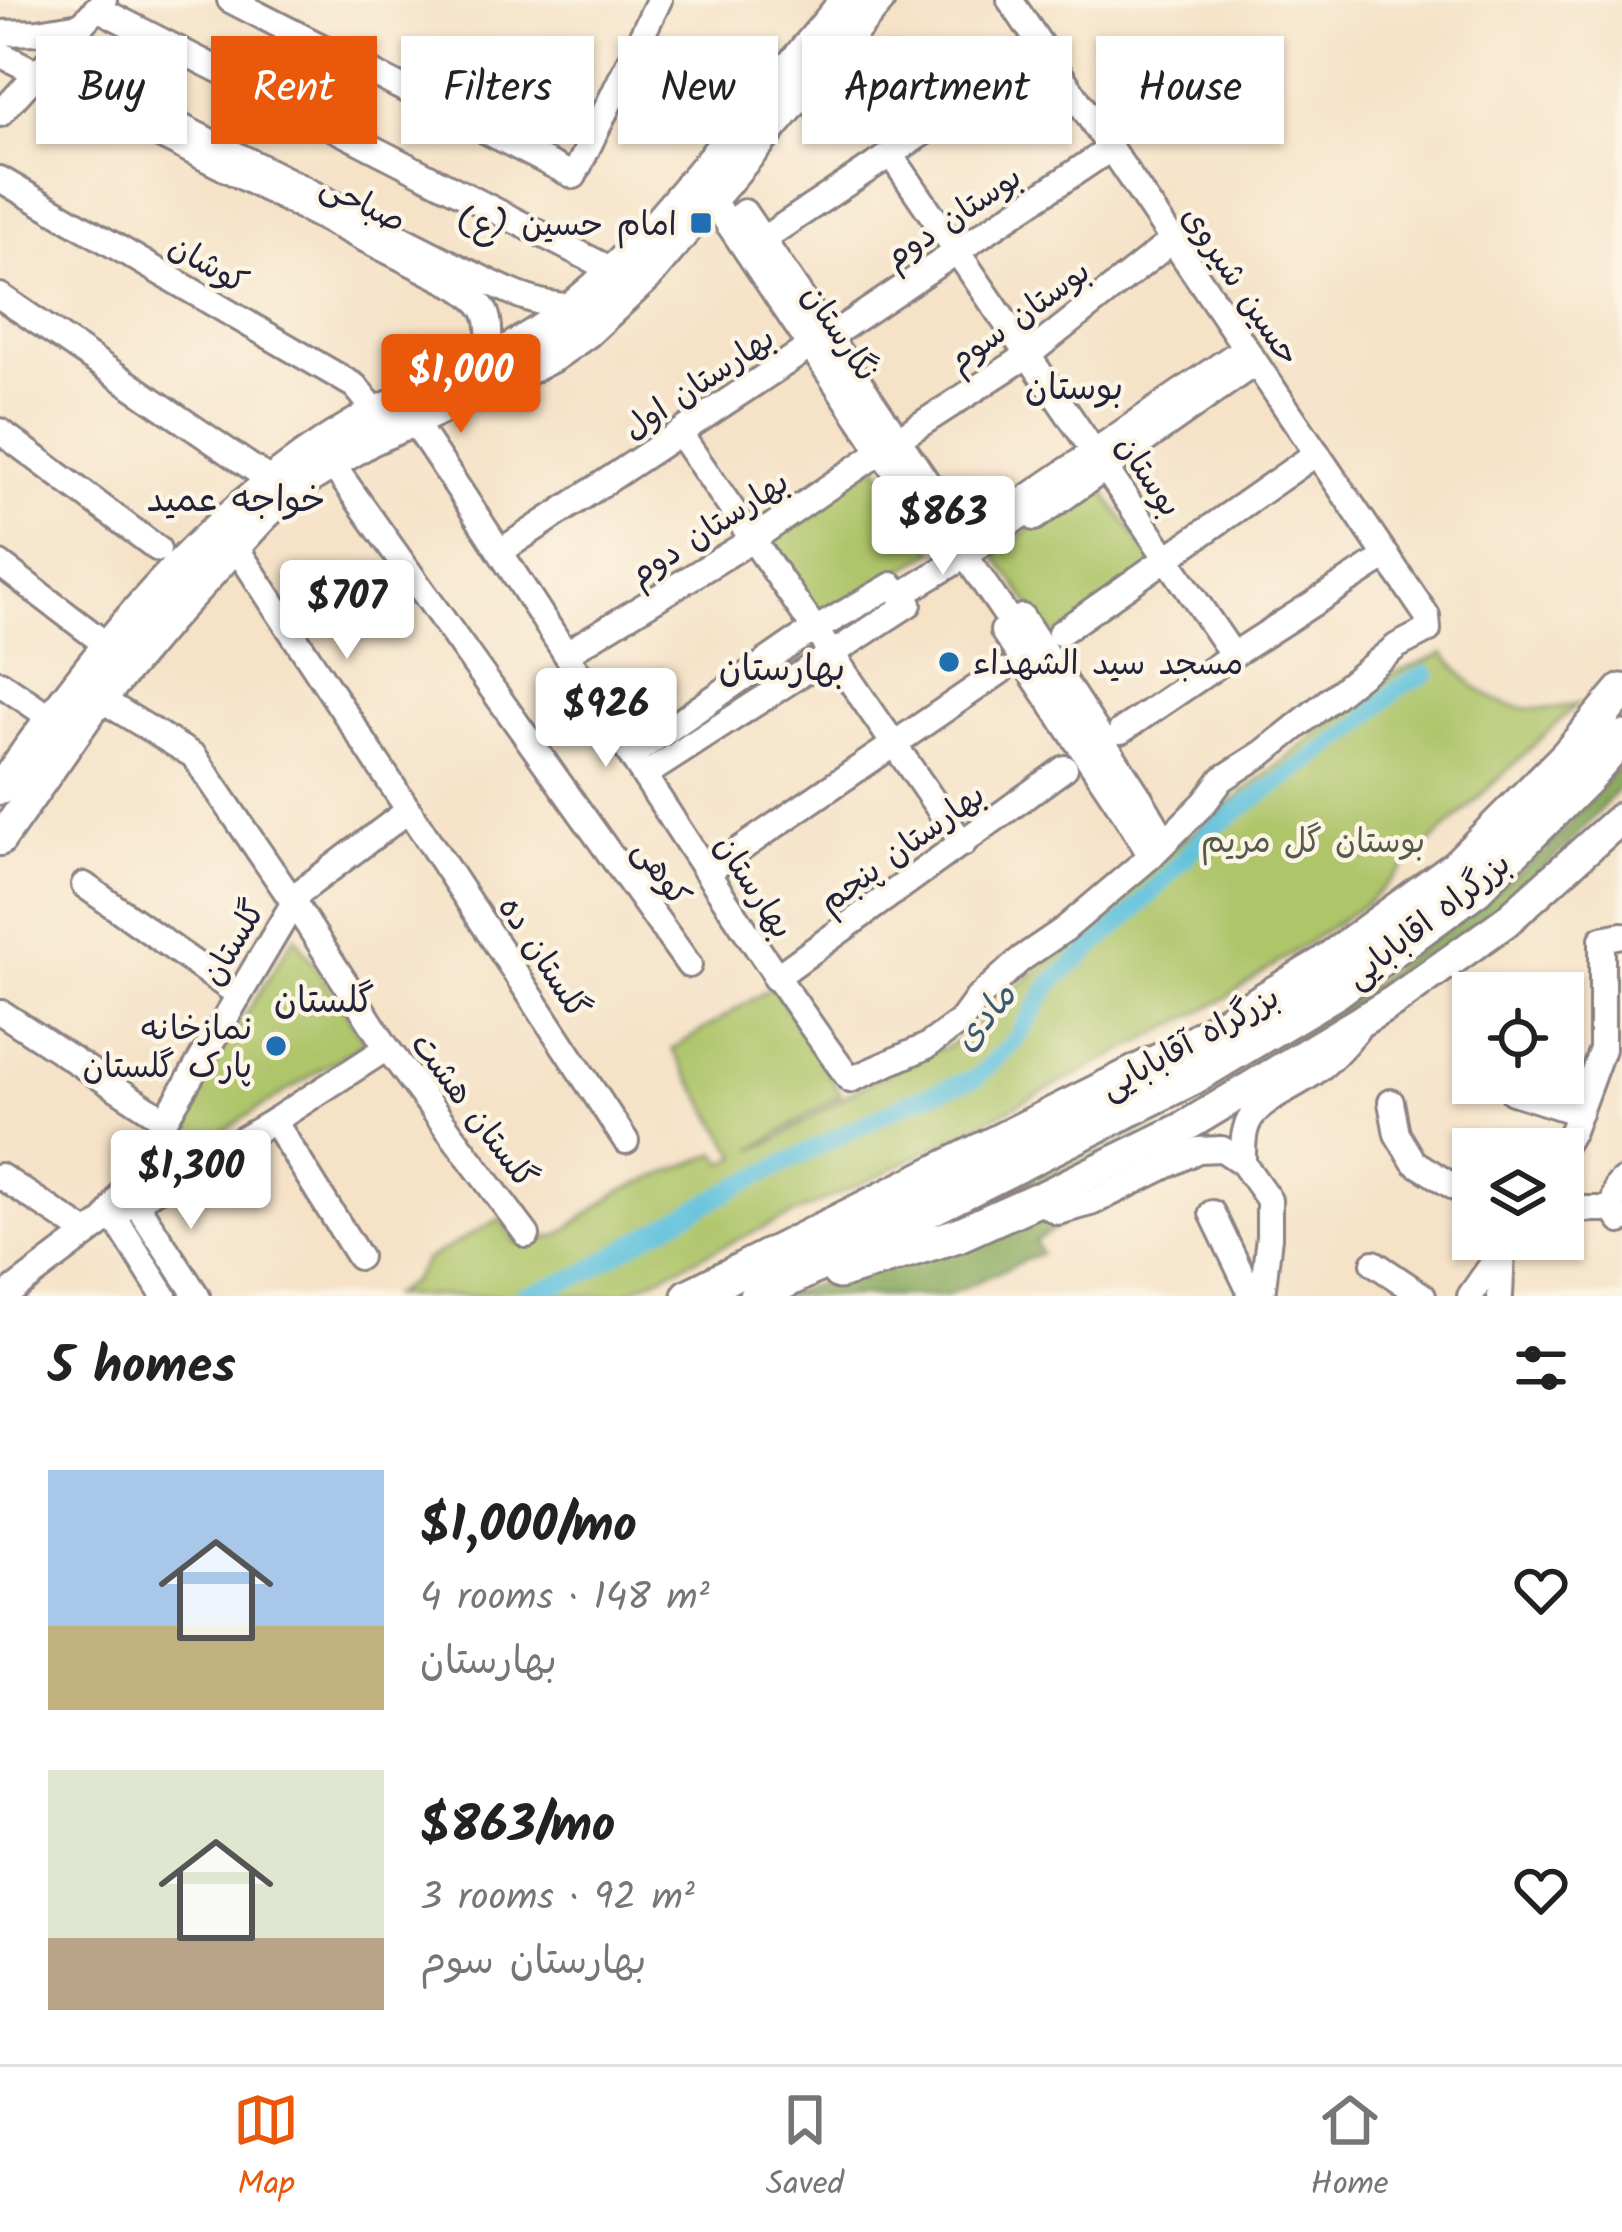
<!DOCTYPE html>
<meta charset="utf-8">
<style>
:root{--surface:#fff;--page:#f6f6f6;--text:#222;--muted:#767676;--line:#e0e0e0;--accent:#ea580c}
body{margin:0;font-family:Kalam,"Playpen Sans Arabic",sans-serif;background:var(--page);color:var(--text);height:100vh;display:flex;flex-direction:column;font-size:45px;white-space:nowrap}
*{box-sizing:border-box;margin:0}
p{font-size:39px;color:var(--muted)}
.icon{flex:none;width:66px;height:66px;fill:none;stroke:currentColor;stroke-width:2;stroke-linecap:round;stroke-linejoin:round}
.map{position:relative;height:1296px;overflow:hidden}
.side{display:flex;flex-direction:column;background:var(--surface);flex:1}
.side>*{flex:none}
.guide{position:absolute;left:36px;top:36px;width:1551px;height:108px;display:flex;gap:24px}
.tools{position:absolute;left:1452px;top:972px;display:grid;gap:24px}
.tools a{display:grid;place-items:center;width:132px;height:132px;border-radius:0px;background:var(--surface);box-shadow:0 3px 9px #0004;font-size:60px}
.price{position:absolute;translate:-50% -102px;padding:0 27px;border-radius:12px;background:#fff;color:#222;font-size:39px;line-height:78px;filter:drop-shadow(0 3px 6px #0008)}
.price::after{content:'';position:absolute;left:50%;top:72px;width:36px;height:27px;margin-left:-18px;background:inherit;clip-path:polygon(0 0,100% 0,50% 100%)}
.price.active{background:var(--accent);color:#fff}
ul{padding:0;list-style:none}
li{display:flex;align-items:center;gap:36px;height:300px;padding:0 48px}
li span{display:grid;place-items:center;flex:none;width:336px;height:240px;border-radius:0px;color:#555}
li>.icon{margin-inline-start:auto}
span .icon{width:144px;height:144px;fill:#fffc;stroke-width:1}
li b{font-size:51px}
h2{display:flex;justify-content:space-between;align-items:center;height:144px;padding:0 48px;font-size:51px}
.pill{padding:0 42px;border-radius:0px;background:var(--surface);box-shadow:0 3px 9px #0004;font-size:42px;line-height:108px}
.pill.active{background:var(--accent);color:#fff}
.tab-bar{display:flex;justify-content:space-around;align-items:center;height:168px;border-top:3px solid var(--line);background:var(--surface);font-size:33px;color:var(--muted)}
.tab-bar a{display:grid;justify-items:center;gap:6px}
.tab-bar .active{color:var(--accent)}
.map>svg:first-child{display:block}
.green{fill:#afc56a;stroke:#687452;stroke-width:3}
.forest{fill:#8baa5e;stroke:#56664c;stroke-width:3}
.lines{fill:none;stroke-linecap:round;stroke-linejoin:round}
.canal{stroke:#5fc1dd;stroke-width:18}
.minor-casing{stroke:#8c8281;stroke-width:30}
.major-casing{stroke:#8c8281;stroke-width:36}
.highway-casing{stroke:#8c8281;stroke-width:39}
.minor{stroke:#fff;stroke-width:24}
.major{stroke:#fff;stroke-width:30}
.highway{stroke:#fff;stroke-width:33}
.poi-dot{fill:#1f6fb2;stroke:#fcf5e5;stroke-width:4.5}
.labels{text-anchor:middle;stroke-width:9;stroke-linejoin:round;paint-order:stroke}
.street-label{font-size:33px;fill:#22223b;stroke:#fcf5e5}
.poi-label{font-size:33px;fill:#22223b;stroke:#fcf5e5;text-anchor:end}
.park-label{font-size:33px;fill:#535b4b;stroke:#fcf5e5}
.neighbourhood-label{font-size:36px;fill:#22223b;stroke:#fcf5e5}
.water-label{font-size:36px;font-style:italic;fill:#375a74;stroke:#fcf5e5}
</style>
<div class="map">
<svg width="1622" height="1296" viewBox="0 0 1622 1296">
<rect width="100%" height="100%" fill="#fcf5e5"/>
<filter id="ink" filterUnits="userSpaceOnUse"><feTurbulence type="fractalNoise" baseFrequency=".00833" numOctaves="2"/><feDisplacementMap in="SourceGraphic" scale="24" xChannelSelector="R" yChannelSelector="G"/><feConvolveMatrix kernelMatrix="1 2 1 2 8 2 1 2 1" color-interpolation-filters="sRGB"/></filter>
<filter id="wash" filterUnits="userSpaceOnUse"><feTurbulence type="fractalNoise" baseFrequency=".004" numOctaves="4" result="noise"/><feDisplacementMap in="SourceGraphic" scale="48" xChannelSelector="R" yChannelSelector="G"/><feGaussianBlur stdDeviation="2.7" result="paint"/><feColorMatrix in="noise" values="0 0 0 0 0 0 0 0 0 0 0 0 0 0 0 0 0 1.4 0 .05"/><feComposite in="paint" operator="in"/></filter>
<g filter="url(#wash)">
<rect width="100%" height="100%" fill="#f5e2c7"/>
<g class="green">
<polygon points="875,462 934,551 816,621 767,540"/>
<polygon points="1100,481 1110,501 1158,568 1055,640 994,554"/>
<path d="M1444 654C1484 702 1514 719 1577 704L1368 902 1221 1001 874 1178 712 1251 620 1296H391L412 1281 426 1260 501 1218 515 1243 557 1236 620 1191 717 1153 723 1163 738 1157 672 1049 774 986 841 1094 753 1150 776 1140 858 1088 970 1035 996 1002 1066 949 1164 855 1393 674Z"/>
<polygon points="295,936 365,1042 140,1183"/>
</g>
<g class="forest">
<polygon points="1622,760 1622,785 1571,842 1509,900 1387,990 1188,1109 1050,1180 944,1226 861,1255 1199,1087 1337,1010 1545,853"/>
<polygon points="1035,1207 1063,1224 1035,1241 1041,1253 945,1296 777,1296 863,1271"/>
</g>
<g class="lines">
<polyline class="canal" points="522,1296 582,1275 634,1243 735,1188 913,1100 976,1078 1014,1042 1051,983 1133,912 1212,829 1356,728 1398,688 1426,674"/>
</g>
</g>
<g filter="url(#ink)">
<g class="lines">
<defs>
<g id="minor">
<polyline points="230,0 574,176 659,0"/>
<polyline points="97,8 612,270"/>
<polyline points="0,33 38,32 80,25"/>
<path d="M0 54 459 287C484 303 491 312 489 342L468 365"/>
<path d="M77 74 466 271C501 287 534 307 573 306"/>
<polyline points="0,114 104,0"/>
<polyline points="891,155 1233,655"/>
<polyline points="0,179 355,386 377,413"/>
<polyline points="711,198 916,503 933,491 744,212 728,224"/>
<polyline points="763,239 1045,52"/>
<polyline points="0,296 270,480"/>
<polyline points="829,337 1110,149"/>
<path d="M414 422C562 640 695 867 850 1080L927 1046 961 1021 977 999 1021 959 1065 929 1151 856 1205 802 1222 779 1263 753 1397 646 1428 630 1427 616 1010 0"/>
<polyline points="0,431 158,549"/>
<polyline points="680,434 963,844"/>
<polyline points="898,439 1028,355 1173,240"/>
<polyline points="332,464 689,965"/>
<polyline points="925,497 1012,624"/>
<polyline points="1028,510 1035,518 1255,363"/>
<polyline points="235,546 626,1141"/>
<polyline points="501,551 811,346"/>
<polyline points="0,564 108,646"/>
<polyline points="1060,633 1317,453"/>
<polyline points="567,653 752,540 881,451"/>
<polyline points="0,683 50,717"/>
<polyline points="112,706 194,756 294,903 387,1048 527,1235"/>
<polyline points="1121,731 1233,655 1387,556"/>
<polyline points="632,755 794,642 892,585 901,595"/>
<polyline points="645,775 909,604 901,595 965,556 1028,510 1021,502 1245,348"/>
<polyline points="1140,798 1165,841"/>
<polyline points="1122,809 1132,808 1140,798 1022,617 1003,631 1122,809 1151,856"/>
<polyline points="707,872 1001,671"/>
<polyline points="84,885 239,995"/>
<polyline points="775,978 1065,768"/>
<polyline points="2,1013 165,1120"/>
<polyline points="1513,1092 1579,1113"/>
<polyline points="1391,1102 1397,1134 1414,1162 1473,1199"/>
<polyline points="274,1121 359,1257"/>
<polyline points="1561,1149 1572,1131 1602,1049 1602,939 1622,935"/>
<path d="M1243 1163C1243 1148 1242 1129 1252 1116 1267 1096 1295 1087 1315 1072 1330 1061 1344 1046 1356 1031"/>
<polyline points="0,1176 87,1233"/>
<polyline points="1036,1200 1058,1212 1091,1203 1198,1150 1222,1149 1243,1163 1269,1200 1269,1237 1262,1296"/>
<polyline points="135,1202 197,1296"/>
<polyline points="1563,1209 1612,1209"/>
<polyline points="1212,1213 1252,1296"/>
<polyline points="113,1215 164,1296"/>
<polyline points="108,1218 274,1121 387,1048"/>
<polyline points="1621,1221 1612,1209 1618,1185 1622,1181"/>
<polyline points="1374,1263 1423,1296"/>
<polyline points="5,1296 106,1220 300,892 409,810"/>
<polyline points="1470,1296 1491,1266 1506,1239"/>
<polyline points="1500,1296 1502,1251"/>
</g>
<g id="major">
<path d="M0 789C98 649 209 508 359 422 388 405 420 394 450 380 487 362 527 341 560 316 618 273 665 215 711 160 756 107 802 54 846 0"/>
<polyline points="0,840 92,709 170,617 263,516 296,486 371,440 514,376 553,356 586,333 647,276 879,0"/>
<polyline points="1036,1200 1181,1129 1394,1001 1505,922 1622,817"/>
</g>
<g id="highway">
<polyline points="839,1272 958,1235 1036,1200"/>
<polyline points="689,1296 1177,1052 1320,966 1457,866 1566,757 1622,691"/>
<polyline points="756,1296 1192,1078 1337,991 1476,889 1588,777 1622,738"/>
</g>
</defs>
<use href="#minor" class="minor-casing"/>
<use href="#major" class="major-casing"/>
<use href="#highway" class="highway-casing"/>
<use href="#minor" class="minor"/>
<use href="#major" class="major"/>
<use href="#highway" class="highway"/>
</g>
</g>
<g class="poi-dot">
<rect x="689" y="211" width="24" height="24" rx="6"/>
<circle cx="949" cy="662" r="12"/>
<circle cx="276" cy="1046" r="12"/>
</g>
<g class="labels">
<g class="street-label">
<text transform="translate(364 202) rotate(27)" y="12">صباحی</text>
<text transform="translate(952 216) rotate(-34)" y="12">بوستان دوم</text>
<text transform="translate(209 263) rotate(30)" y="12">کوشان</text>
<text transform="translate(1242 285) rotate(56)" y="12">حسین شیروی</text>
<text transform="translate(1018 315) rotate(-36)" y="12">بوستان سوم</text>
<text transform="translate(841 332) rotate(56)" y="12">نگارستان</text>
<text transform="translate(698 382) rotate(-34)" y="12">بهارستان اول</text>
<text transform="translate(1150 475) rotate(56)" y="12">بوستان</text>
<text transform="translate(708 527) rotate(-33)" y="12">بهارستان دوم</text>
<text transform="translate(901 847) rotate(-36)" y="12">بهارستان پنجم</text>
<text transform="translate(663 872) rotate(55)" y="12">کوهی</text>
<text transform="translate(755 886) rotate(57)" y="12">بهارستان</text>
<text transform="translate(1427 919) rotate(-38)" y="12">بزرگراه اقابابایی</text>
<text transform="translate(232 942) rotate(-59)" y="12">گلستان</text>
<text transform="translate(545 957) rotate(57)" y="12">گلستان ده</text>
<text transform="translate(1189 1041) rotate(-29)" y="12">بزرگراه آقابابایی</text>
<text transform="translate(475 1110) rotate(53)" y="12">گلستان هشت</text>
</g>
<g class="poi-label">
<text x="677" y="235">امام حسین (ع)</text>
<text x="973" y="674" text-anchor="start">مسجد سید الشهداء</text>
<text x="252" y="1039">نمازخانه<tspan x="252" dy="38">پارک گلستان</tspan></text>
</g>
<g class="park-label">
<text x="1313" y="852">بوستان گل مریم</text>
</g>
<g class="neighbourhood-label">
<text x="1074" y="399">بوستان</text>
<text x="236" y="511">خواجه عمید</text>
<text x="782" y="680">بهارستان</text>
<text x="324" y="1012">گلستان</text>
</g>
<g class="water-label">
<text transform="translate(983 1016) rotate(-50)" y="13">مادی</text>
</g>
</g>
</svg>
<div class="tools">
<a><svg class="icon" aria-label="locate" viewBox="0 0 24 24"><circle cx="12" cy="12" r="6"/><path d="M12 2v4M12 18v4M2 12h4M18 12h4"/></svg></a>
<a><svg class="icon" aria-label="layers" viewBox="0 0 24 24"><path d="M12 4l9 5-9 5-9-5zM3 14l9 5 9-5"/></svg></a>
</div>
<b class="price active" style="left:461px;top:436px">$1,000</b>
<b class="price" style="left:943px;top:578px">$863</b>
<b class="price" style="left:347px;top:662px">$707</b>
<b class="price" style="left:606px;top:770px">$926</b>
<b class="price" style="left:191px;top:1232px">$1,300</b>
<div class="guide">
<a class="pill">Buy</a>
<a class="pill active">Rent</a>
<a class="pill">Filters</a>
<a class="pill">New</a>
<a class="pill">Apartment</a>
<a class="pill">House</a>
</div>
</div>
<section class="side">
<h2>5 homes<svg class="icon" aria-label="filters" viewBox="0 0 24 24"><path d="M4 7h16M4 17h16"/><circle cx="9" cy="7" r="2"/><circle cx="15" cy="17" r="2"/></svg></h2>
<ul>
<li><span style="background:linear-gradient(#a9c7e8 65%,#c2b280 0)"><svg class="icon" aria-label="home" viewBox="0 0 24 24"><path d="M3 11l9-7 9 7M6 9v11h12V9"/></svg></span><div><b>$1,000/mo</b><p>4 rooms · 148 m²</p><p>بهارستان</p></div><svg class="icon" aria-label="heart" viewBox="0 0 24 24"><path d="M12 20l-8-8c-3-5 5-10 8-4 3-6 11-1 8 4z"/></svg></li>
<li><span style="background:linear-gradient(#dfe7d0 70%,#b9a48a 0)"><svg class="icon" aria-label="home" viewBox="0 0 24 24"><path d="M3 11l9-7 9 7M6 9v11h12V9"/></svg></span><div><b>$863/mo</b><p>3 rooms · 92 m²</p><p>بهارستان سوم</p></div><svg class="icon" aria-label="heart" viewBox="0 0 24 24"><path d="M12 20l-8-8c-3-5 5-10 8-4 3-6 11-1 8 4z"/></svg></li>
</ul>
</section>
<nav class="tab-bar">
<a class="active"><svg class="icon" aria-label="map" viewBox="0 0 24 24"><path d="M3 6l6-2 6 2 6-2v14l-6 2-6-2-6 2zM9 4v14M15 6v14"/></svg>Map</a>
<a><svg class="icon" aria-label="saved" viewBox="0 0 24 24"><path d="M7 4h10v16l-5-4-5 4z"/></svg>Saved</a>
<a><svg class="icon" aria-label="home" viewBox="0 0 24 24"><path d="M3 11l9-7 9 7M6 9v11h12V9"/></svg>Home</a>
</nav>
